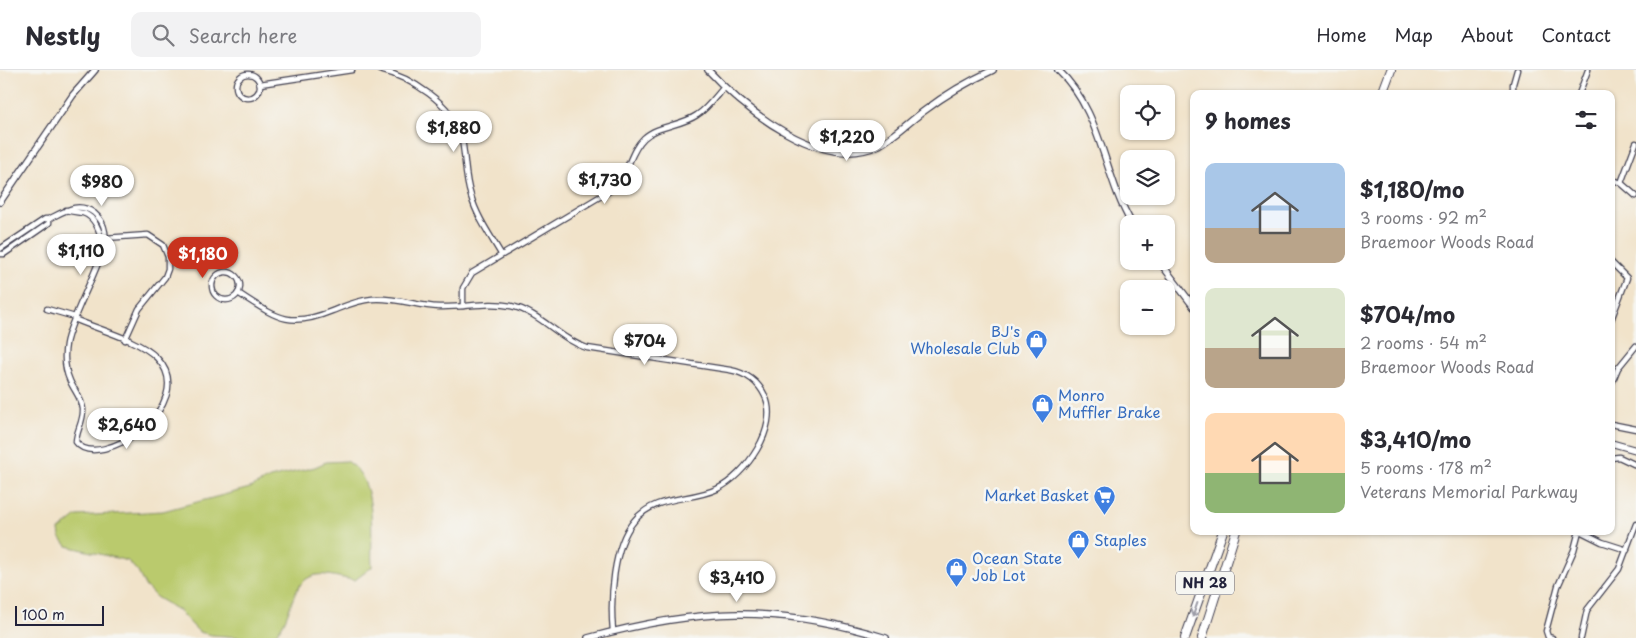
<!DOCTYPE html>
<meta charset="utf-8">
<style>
:root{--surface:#fff;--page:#f2f2f3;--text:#2b2b33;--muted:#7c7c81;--line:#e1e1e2;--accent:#c8321e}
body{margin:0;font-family:"Playpen Sans",sans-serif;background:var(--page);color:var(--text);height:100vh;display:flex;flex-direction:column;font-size:19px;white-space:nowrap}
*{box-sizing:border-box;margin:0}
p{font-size:16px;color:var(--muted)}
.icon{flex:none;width:28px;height:28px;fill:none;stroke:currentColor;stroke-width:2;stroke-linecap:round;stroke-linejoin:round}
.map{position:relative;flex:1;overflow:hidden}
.side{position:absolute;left:1190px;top:20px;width:425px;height:445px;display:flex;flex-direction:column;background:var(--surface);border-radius:10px;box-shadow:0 1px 4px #0004}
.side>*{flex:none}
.buttons{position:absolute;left:1120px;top:15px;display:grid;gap:10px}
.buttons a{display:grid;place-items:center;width:55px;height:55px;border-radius:10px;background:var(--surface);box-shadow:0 1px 4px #0004;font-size:25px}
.scale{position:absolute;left:15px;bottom:12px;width:89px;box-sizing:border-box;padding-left:5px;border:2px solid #22223b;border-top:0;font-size:14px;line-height:18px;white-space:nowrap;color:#22223b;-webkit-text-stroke:4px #f6f6f2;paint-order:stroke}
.price{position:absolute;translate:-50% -42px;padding:0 11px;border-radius:18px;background:#fff;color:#222;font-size:16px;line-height:32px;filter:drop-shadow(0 1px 2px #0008)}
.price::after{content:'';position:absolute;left:50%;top:30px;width:15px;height:11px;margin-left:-8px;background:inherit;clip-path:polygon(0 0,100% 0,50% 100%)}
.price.active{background:var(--accent);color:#fff}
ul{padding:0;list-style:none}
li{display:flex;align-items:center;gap:15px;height:125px;padding:0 15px}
li span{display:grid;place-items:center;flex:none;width:140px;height:100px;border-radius:10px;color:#555}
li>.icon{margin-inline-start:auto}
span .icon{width:60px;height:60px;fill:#fffc;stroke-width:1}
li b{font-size:21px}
h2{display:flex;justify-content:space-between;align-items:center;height:60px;padding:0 15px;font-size:21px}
header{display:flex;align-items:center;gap:30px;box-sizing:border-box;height:70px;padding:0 25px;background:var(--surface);border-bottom:1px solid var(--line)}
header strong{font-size:24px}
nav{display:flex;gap:28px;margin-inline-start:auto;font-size:18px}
.search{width:350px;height:45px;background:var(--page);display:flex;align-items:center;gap:12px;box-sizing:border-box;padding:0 18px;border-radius:10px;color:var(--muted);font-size:19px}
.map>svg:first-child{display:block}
.green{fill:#baca6d;stroke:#6e7654}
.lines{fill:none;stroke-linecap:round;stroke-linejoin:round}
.minor-casing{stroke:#413f50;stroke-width:7}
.tertiary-casing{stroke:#413f50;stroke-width:8}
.primary-casing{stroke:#413f50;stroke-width:10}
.minor{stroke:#fff;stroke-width:4.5}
.tertiary{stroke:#fff;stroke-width:5.5}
.primary{stroke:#fff;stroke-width:8}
.oneway{stroke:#9c9ca7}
.labels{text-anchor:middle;stroke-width:5;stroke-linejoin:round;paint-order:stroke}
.shield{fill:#f6f6f2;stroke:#626272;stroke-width:1}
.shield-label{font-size:14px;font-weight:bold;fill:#22223b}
.shop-label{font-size:15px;fill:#366cbe;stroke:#f6f6f2;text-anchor:start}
</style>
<header>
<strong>Nestly</strong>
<div class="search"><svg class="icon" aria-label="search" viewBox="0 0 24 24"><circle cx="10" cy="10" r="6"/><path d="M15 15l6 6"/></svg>Search here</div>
<nav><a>Home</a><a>Map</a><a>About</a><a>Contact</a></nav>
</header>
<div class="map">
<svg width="1636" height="568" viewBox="0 0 1636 568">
<rect width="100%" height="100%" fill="#f6f6f2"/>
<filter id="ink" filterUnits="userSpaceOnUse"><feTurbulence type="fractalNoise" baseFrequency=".02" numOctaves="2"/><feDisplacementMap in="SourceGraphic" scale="10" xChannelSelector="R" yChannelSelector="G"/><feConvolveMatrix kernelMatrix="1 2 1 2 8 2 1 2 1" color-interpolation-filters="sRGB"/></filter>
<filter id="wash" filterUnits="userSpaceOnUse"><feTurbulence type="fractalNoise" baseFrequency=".0096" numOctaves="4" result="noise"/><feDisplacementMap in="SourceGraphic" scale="20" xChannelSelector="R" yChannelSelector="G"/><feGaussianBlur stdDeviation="1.12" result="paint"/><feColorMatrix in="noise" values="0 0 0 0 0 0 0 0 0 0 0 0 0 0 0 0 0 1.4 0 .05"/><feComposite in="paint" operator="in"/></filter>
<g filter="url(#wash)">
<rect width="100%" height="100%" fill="#f1e3ca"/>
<path class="green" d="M347 391C379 410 370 465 372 497L355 510C343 509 328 503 316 505 288 511 294 549 274 565L251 568 212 565 199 562 178 540 156 527 145 516 138 502 128 491 67 476 60 467 59 460 77 446 163 441 250 418 270 408 315 397 326 392Z"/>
</g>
<g filter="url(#ink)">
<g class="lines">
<defs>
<g id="minor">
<path d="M380 0C410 7 453 34 461 65 466 85 464 106 471 126 477 147 490 165 501 184"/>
<circle cx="248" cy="16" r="12"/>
<polyline points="260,14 352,0"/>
<polyline points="1513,24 1513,14 1517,0"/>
<polyline points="1579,24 1588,0"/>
<polyline points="1611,109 1621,113 1636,126"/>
<polyline points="1621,113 1636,73"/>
<path d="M66 140C72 142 77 142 83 143 96 147 100 163 103 174"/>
<polyline points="105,168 148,165 163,175 168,187 168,199 165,207 139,239 125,270"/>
<path d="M0 179 45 149H49C65 141 78 131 94 143 100 148 104 155 105 162 108 186 71 244 66 274 64 286 65 300 70 311 74 320 82 329 83 339 84 351 76 361 76 372 98 403 202 335 157 288 140 270 97 259 74 249"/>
<polyline points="0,184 4,184 49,153 49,149"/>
<polyline points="1611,192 1627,208 1611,250"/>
<circle cx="226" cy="216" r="14"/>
<path d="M238 223C276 247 288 259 332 241 345 236 358 230 372 229 395 227 416 236 439 237 463 238 488 231 511 236 540 242 559 269 587 278L730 300C746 303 758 311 765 326 780 357 745 406 717 419 689 432 656 424 634 451 613 476 610 529 613 561"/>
<path d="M463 236V218L472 203 611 120C629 107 628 83 644 68 658 55 681 56 697 45 707 39 716 26 724 17"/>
<polyline points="47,239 75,247"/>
<polyline points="1611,315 1618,298 1636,276"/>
<polyline points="1611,354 1636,359"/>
<polyline points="1611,388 1619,387 1636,395"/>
<polyline points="1580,461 1602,472 1627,480"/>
<polyline points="1552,568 1548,567 1546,561 1558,516 1574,480 1579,461"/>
<polyline points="1581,568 1587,540 1619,499 1636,454"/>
</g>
<g id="tertiary">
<path d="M708 0C744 39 822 103 879 75 895 66 909 52 924 41 945 25 969 11 993 0"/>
<path d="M1058 0C1102 41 1103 105 1132 154"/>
<polyline points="0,132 73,25 95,0"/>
<polyline points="1159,191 1194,237"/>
<polyline points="1611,373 1636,380"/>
<path d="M588 568C698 538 776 534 886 568"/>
</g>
<g id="primary">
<polyline points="1382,24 1391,0"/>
<polyline points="1185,568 1223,461"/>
<polyline points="1202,568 1236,461"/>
</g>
</defs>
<use href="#minor" class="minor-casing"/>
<use href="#tertiary" class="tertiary-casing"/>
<use href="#primary" class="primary-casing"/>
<use href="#minor" class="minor"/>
<use href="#tertiary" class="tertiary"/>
<use href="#primary" class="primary"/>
</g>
<defs><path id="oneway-shaft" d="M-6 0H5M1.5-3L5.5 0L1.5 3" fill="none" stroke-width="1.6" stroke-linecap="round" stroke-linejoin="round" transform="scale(1.25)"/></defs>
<use class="oneway" href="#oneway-shaft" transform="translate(1195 540) rotate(109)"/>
</g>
<defs>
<symbol id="shop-pin" viewBox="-11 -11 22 30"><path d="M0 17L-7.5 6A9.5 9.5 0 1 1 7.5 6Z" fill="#3f7fe0" stroke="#f6f6f2"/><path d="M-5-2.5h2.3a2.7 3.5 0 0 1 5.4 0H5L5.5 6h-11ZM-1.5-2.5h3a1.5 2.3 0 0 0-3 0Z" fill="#fff"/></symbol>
<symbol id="supermarket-pin" viewBox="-11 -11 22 30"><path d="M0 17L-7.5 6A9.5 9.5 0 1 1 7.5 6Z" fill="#3f7fe0" stroke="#f6f6f2"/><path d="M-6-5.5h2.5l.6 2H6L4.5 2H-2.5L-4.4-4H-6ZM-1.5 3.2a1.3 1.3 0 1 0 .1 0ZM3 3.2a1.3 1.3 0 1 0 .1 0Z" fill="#fff"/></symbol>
</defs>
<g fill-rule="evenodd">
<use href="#shop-pin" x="1024" y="258" width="25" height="34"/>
<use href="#shop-pin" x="1030" y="322" width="25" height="34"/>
<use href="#supermarket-pin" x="1092" y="414" width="25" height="34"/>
<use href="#shop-pin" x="1066" y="458" width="25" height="34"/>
<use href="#shop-pin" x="944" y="486" width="25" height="34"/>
</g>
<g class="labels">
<rect class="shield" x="1176" y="501.5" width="58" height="23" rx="4"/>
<g class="shield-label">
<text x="1205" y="518">NH 28</text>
</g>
<g class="shop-label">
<text x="1020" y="267" text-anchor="end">BJ's<tspan x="1020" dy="17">Wholesale Club</tspan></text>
<text x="1058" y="331">Monro<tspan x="1058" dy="17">Muffler Brake</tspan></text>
<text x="1089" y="431" text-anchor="end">Market Basket</text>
<text x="1094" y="476">Staples</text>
<text x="972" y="494">Ocean State<tspan x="972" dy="17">Job Lot</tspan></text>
</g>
</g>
</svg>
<div class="buttons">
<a><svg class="icon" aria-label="locate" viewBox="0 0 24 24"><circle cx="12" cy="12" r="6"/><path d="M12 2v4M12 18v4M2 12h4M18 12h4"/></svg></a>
<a><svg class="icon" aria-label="layers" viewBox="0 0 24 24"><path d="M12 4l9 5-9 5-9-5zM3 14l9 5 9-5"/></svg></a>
<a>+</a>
<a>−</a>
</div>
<div class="scale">100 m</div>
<b class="price" style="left:454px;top:83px">$1,880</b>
<b class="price" style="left:847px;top:92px">$1,220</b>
<b class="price" style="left:605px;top:135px">$1,730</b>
<b class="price" style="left:102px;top:137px">$980</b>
<b class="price" style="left:81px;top:206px">$1,110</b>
<b class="price active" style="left:203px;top:209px">$1,180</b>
<b class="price" style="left:645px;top:296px">$704</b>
<b class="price" style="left:127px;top:380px">$2,640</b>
<b class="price" style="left:737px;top:533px">$3,410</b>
<section class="side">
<h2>9 homes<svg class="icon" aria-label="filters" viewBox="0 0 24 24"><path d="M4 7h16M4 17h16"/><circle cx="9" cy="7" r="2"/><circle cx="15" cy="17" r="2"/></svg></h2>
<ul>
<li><span style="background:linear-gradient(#a9c7e8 65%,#b9a48a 0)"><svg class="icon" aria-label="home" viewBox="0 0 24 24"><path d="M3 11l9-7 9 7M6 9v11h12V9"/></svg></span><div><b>$1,180/mo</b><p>3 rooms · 92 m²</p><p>Braemoor Woods Road</p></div></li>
<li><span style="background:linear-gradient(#dfe7d0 60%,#b9a48a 0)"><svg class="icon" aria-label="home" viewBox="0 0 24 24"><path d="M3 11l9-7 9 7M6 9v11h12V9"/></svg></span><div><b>$704/mo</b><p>2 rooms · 54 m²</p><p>Braemoor Woods Road</p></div></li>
<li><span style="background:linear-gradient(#ffd9b3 60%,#8fb573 0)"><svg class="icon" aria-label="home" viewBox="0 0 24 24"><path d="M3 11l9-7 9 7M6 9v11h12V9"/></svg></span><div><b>$3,410/mo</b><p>5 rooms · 178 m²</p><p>Veterans Memorial Parkway</p></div></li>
</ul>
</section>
</div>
